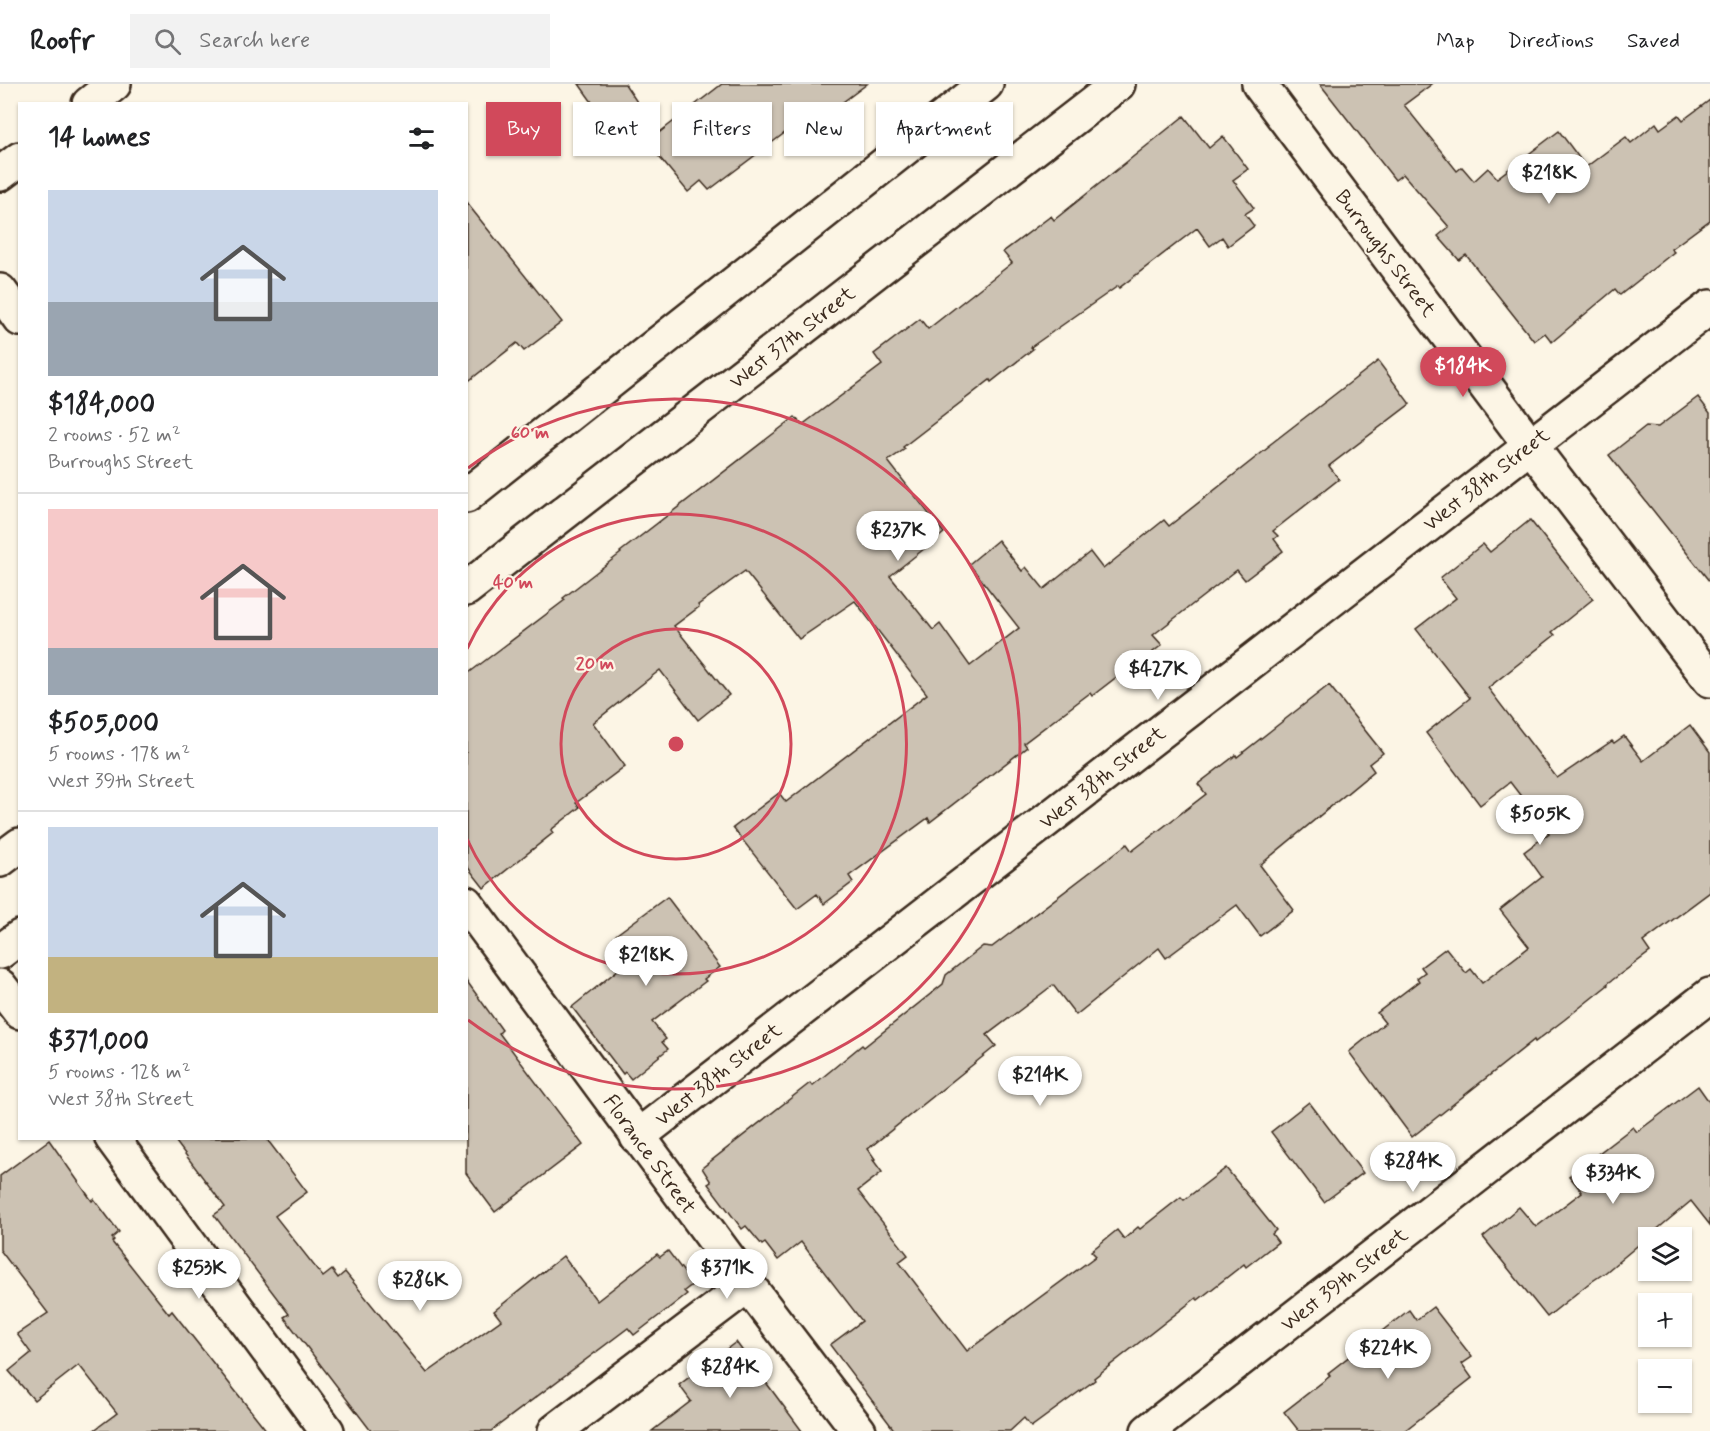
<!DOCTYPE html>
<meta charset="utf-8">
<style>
:root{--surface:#fff;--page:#f2f2f2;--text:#202124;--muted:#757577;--line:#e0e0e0;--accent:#d1495b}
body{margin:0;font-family:Mynerve,sans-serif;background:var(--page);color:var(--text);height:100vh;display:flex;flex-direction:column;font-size:22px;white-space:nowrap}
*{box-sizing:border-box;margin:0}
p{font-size:20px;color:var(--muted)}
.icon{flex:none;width:33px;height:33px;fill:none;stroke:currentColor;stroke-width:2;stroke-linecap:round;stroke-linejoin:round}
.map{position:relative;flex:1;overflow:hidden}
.side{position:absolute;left:18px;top:18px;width:450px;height:1038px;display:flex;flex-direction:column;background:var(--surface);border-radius:0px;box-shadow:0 2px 4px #0004}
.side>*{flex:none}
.banner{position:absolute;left:486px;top:18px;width:570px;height:54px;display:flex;gap:12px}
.controls{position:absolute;left:1638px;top:1143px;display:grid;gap:12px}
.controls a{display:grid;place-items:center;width:54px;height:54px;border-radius:0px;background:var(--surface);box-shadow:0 2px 4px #0004;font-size:30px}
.price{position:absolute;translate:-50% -51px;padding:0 14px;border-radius:21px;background:#fff;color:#222;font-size:20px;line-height:39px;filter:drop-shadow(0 2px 3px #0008)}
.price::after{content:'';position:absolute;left:50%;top:36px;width:18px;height:14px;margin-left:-9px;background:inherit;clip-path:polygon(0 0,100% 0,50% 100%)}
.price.selected{background:var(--accent);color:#fff}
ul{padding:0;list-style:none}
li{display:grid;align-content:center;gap:12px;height:318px;padding:0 30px}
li+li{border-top:2px solid var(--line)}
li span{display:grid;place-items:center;height:186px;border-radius:0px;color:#555}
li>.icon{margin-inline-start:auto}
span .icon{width:108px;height:108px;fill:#fffc;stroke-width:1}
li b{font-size:26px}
h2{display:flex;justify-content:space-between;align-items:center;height:72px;padding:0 30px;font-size:26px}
.chip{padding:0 21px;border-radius:0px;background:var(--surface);box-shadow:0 2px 4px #0004;font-size:21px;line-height:54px}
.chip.selected{background:var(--accent);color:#fff}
header{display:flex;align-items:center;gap:36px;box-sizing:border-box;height:84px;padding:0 30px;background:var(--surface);border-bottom:2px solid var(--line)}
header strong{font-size:28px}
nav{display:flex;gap:33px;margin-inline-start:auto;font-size:21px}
.search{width:420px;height:54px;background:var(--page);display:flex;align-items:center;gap:15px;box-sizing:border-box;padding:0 21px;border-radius:0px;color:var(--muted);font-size:22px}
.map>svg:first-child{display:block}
.building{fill:#ccc2b3;stroke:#3b2a1e;stroke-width:1.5}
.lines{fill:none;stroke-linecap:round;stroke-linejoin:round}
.minor-casing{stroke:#3b2a1e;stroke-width:38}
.major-casing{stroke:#3b2a1e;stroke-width:38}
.minor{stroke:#fcf5e5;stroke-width:33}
.major{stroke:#fcf5e5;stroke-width:33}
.ring{fill:none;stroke:#d1495b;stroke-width:3}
.labels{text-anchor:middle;stroke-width:4.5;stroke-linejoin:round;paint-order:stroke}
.street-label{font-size:21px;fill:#3b2a1e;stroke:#fcf5e5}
.centre{fill:#d1495b;stroke:#fcf5e5;stroke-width:3}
.ring-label{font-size:18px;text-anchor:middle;font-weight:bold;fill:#d1495b;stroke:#fcf5e5;stroke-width:4.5;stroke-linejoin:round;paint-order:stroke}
</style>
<header>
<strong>Roofr</strong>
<div class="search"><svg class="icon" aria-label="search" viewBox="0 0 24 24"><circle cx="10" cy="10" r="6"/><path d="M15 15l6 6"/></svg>Search here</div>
<nav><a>Map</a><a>Directions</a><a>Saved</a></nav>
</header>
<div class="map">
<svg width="1710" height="1347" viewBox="0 0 1710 1347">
<rect width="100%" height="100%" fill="#fcf5e5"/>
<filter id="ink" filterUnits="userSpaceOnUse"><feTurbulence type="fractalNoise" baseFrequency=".0167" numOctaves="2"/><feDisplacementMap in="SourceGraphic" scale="12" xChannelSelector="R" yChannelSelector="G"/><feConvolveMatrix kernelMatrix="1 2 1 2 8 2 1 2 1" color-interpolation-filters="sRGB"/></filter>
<g filter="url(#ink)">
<g class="building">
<polygon points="579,0 625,0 639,21 609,42"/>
<polygon points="722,0 867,0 804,47 798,39 709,106 701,97 688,108 647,58"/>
<polygon points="1320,0 1432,0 1404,21 1457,87 1462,83 1474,97 1488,84 1497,94 1559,47 1586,83 1626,53 1631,59 1656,39 1660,45 1679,31 1683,36 1710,16 1710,136 1671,165 1674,168 1620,211 1615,205 1552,258 1545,249 1534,257 1466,171 1459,176 1438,152 1449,143 1403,90 1395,96"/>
<polygon points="1184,32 1209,64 1223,52 1248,85 1233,96 1254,124 1245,130 1254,142 1228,162 1222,153 1210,162 1197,144 1119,204 1118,202 1031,263 1033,265 991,298 990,296 903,363 905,365 888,377 944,449 890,492 933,546 940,540 970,582 1019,544 969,480 998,456 1022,487 1026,483 1044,505 1090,468 1103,485 1164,436 1169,442 1269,363 1268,362 1378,277 1410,320 1329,382 1339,395 1273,447 1278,452 1274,455 1283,467 1245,496 1237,486 1153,551 1162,561 1119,594 1118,592 1092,612 1090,609 1024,659 1027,663 930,738 928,734 849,792 853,798 824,820 817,810 797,825 733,744 779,709 786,718 927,610 855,517 799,555 745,487 698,521 699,523 674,542 729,611 698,636 660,586 593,639 625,682 576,719 580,723 551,746 553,749 484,804 466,781 466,591 565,516 563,514 621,469 620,468 795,333 802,341 882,281 874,270 920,235 928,245 1012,179 1003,168 1051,132 1054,136"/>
<polygon points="466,118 562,238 524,267 517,259 466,299"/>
<polygon points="1698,313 1710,329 1710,498 1609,371 1646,342 1658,343"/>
<polygon points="1530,436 1593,515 1552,548 1555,551 1488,604 1557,694 1612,657 1614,659 1624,652 1643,677 1690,641 1710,668 1710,808 1643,858 1650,868 1607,900 1608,901 1564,936 1535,958 1534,956 1412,1053 1349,968 1385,939 1377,929 1419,897 1417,894 1425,888 1421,883 1446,864 1466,889 1471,885 1482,899 1529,863 1500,826 1542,793 1524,768 1549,749 1510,698 1480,721 1426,649 1470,614 1416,545 1456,514 1440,494 1483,460 1490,468"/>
<polygon points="1329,601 1383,669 1369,680 1374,687 1260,781 1294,826 1260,852 1237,821 1166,874 1159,864 1076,931 1053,901 987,951 996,962 868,1065 875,1075 873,1076 882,1088 858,1107 908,1171 899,1178 967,1267 1096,1172 1091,1167 1117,1146 1124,1155 1138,1143 1140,1145 1181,1113 1184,1116 1226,1084 1276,1146 1272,1150 1278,1158 1246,1183 1244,1180 1198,1216 1196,1214 1094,1294 1095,1296 1031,1343 1024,1334 1010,1347 895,1347 830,1261 862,1237 801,1158 778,1176 765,1159 762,1161 746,1142 742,1145 708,1100 711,1098 702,1084 810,999 812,1002 862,961 864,963 943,900 946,891 983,862 992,863 1127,760 1132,767 1206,710 1198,700 1236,671 1237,673"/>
<polygon points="667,813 720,883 704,895 706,897 652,938 666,955 662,958 668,965 631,995 625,988 623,990 572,923 630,876 614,854 617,850"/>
<polygon points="466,896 502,946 499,949 583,1061 495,1128 466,1089"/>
<polygon points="1698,1002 1710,1019 1710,1141 1691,1117 1606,1188 1588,1200 1547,1233 1483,1153 1519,1123 1536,1143 1582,1108 1569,1092 1633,1043 1637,1048"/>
<polygon points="1309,1018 1363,1089 1324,1118 1271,1048"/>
<polygon points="173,1054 266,1054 307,1108 275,1132 323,1193 332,1186 338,1194 345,1188 427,1289 501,1236 494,1227 563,1172 597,1217 657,1170 660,1173 668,1167 693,1200 684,1207 687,1210 634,1251 628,1244 491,1347 371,1347 284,1233 289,1230 214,1131 225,1123"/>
<polygon points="49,1056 92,1117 94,1115 119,1148 112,1154 114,1156 112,1158 169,1230 172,1227 267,1347 93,1347 117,1329 79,1281 34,1316 9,1287 31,1269 17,1250 48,1229 0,1166 0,1092"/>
<polygon points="1433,1223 1472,1273 1462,1280 1472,1294 1404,1347 1299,1347 1284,1328 1330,1292 1328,1289 1409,1226 1416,1236"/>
<polygon points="736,1258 802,1347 652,1347 691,1317 679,1301"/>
</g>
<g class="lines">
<defs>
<g id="minor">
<polyline points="1259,0 1530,361 1710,596"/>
<polyline points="89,20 114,0"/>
<polyline points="0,90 20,75"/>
<polyline points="0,207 20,235"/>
<polyline points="466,819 748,1201 859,1347"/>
<polyline points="0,902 20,928"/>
<polyline points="637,1053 1710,223"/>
<polyline points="112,1054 327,1347"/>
<polyline points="555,1347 748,1201"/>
<polyline points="1148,1347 1710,911"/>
</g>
<g id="major">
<polyline points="466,412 986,0"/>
<polyline points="466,505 1118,0"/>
<polyline points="0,776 20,761"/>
<polyline points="0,868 20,853"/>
</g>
</defs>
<use href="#minor" class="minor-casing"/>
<use href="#major" class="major-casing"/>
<use href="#minor" class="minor"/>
<use href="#major" class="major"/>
</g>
</g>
<g class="ring">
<circle cx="676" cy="660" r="115"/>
<path d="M467 565A230 230 0 1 1 467 755"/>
<path d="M468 384A345 345 0 1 1 468 936"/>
</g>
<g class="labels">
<g class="street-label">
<text transform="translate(1386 169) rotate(53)" y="7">Burroughs Street</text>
<text transform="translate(792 253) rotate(-38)" y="7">West 37th Street</text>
<text transform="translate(1486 395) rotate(-38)" y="7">West 38th Street</text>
<text transform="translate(1102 693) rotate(-38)" y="7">West 38th Street</text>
<text transform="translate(718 990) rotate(-38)" y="7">West 38th Street</text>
<text transform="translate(650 1070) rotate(54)" y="7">Florance Street</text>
<text transform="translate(1344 1195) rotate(-38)" y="7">West 39th Street</text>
</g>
</g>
<circle cx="676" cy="660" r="9" class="centre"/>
<g class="ring-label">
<text x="530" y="354">60 m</text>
<text x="513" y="504">40 m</text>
<text x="595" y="585">20 m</text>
</g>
</svg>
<div class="controls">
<a><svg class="icon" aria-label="layers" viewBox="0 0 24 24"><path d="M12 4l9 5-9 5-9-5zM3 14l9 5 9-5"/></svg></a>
<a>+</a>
<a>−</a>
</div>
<b class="price" style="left:1549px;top:121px">$218K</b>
<b class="price selected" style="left:1463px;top:314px">$184K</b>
<b class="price" style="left:898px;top:478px">$237K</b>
<b class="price" style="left:1158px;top:617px">$427K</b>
<b class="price" style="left:1540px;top:762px">$505K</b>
<b class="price" style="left:646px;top:903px">$218K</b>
<b class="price" style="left:1040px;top:1023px">$214K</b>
<b class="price" style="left:1413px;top:1109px">$284K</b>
<b class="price" style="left:1613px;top:1121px">$334K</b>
<b class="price" style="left:199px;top:1216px">$253K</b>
<b class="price" style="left:727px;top:1216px">$371K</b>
<b class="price" style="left:420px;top:1228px">$286K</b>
<b class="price" style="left:1388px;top:1296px">$224K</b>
<b class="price" style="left:730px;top:1315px">$284K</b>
<div class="banner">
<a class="chip selected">Buy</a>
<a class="chip">Rent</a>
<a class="chip">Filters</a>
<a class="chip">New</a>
<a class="chip">Apartment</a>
</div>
<section class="side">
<h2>14 homes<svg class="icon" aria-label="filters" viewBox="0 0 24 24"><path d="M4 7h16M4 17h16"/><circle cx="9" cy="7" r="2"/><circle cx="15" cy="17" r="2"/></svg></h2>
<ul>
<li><span style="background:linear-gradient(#c9d6e8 60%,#9aa5b1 0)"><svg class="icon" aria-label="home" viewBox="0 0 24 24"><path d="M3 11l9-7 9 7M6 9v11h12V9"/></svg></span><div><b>$184,000</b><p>2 rooms · 52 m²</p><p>Burroughs Street</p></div></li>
<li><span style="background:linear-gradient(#f6c9c9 75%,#9aa5b1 0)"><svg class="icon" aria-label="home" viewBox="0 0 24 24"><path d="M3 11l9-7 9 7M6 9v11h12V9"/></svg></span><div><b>$505,000</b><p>5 rooms · 178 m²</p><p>West 39th Street</p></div></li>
<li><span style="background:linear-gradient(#c9d6e8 70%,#c2b280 0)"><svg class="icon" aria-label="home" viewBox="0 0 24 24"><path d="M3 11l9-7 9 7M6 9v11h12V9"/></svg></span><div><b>$371,000</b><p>5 rooms · 128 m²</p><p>West 38th Street</p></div></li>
</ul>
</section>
</div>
